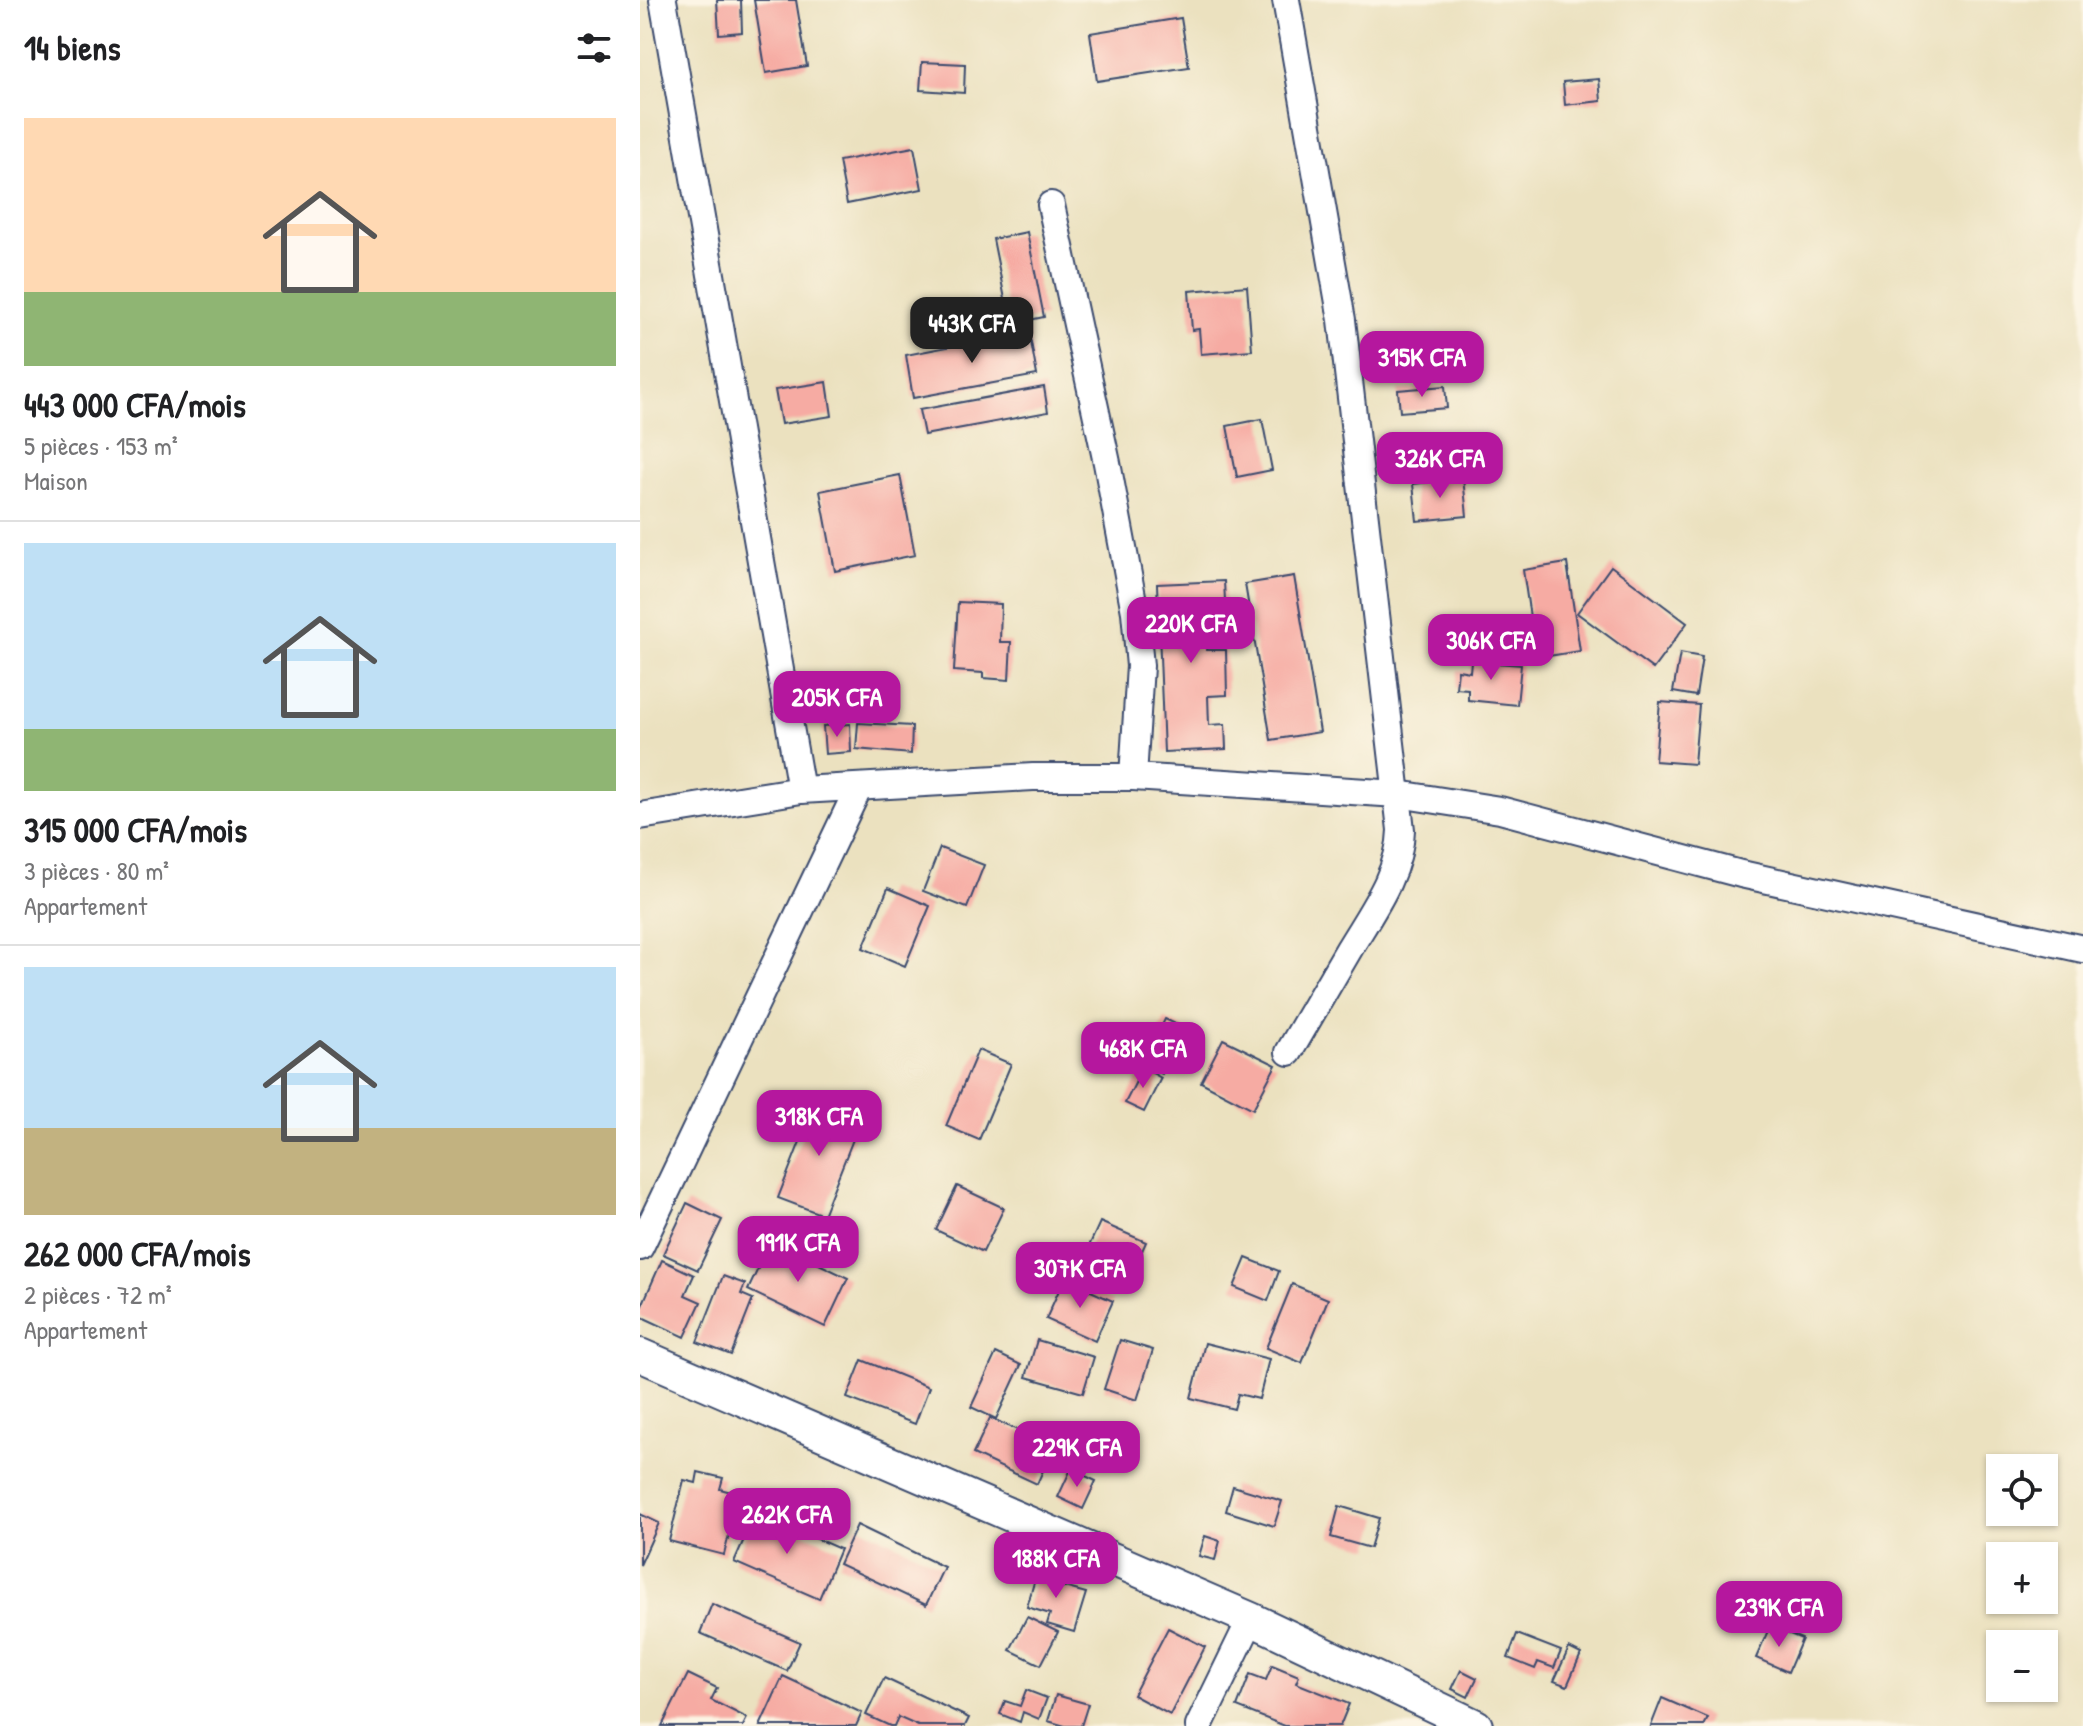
<!DOCTYPE html>
<html lang="fr">
<meta charset="utf-8">
<style>
:root{--surface:#fff;--page:#f2f2f2;--text:#202124;--muted:#757577;--line:#e0e0e0;--accent:#b5179e}
body{margin:0;font-family:"Patrick Hand",sans-serif;background:var(--page);color:var(--text);height:100vh;display:flex;flex-direction:column;font-size:30px;white-space:nowrap}
*{box-sizing:border-box;margin:0}
p{font-size:26px;color:var(--muted)}
.icon{flex:none;width:44px;height:44px;fill:none;stroke:currentColor;stroke-width:2;stroke-linecap:round;stroke-linejoin:round}
.map{position:relative;flex:1;overflow:hidden}
.details{display:flex;flex-direction:column;background:var(--surface);width:640px}
.details>*{flex:none}
.fabs{position:absolute;left:1346px;top:1454px;display:grid;gap:16px}
.fabs a{display:grid;place-items:center;width:72px;height:72px;border-radius:0px;background:var(--surface);box-shadow:0 2px 6px #0004;font-size:40px}
.price{position:absolute;translate:-50% -68px;padding:0 18px;border-radius:16px;background:var(--accent);color:#fff;font-size:26px;line-height:52px;filter:drop-shadow(0 2px 4px #0008)}
.price::after{content:'';position:absolute;left:50%;top:48px;width:24px;height:18px;margin-left:-12px;background:inherit;clip-path:polygon(0 0,100% 0,50% 100%)}
.price.current{background:#222;color:#fff}
ul{padding:0;list-style:none}
li{display:grid;align-content:center;gap:16px;height:424px;padding:0 24px}
li+li{border-top:2px solid var(--line)}
li span{display:grid;place-items:center;height:248px;border-radius:0px;color:#555}
li>.icon{margin-inline-start:auto}
span .icon{width:144px;height:144px;fill:#fffc;stroke-width:1}
li b{font-size:34px}
h2{display:flex;justify-content:space-between;align-items:center;height:96px;padding:0 24px;font-size:34px}
main{display:flex;flex:1;min-height:0}
.map>svg:first-child{display:block}
.building{fill:#f6aba3}
.lines{fill:none;stroke-linecap:round;stroke-linejoin:round}
.minor-casing{stroke:#3a4a6d;stroke-width:30}
.tertiary-casing{stroke:#3a4a6d;stroke-width:36}
.minor{stroke:#fff;stroke-width:26}
.tertiary{stroke:#fff;stroke-width:32}
</style>
<main>
<section class="details">
<h2>14 biens<svg class="icon" aria-label="filters" viewBox="0 0 24 24"><path d="M4 7h16M4 17h16"/><circle cx="9" cy="7" r="2"/><circle cx="15" cy="17" r="2"/></svg></h2>
<ul>
<li><span style="background:linear-gradient(#ffd9b3 70%,#8fb573 0)"><svg class="icon" aria-label="home" viewBox="0 0 24 24"><path d="M3 11l9-7 9 7M6 9v11h12V9"/></svg></span><div><b>443 000 CFA/mois</b><p>5 pièces · 153 m²</p><p>Maison</p></div></li>
<li><span style="background:linear-gradient(#bfe0f5 75%,#8fb573 0)"><svg class="icon" aria-label="home" viewBox="0 0 24 24"><path d="M3 11l9-7 9 7M6 9v11h12V9"/></svg></span><div><b>315 000 CFA/mois</b><p>3 pièces · 80 m²</p><p>Appartement</p></div></li>
<li><span style="background:linear-gradient(#bfe0f5 65%,#c2b280 0)"><svg class="icon" aria-label="home" viewBox="0 0 24 24"><path d="M3 11l9-7 9 7M6 9v11h12V9"/></svg></span><div><b>262 000 CFA/mois</b><p>2 pièces · 72 m²</p><p>Appartement</p></div></li>
</ul>
</section>
<div class="map">
<svg width="1443" height="1726" viewBox="0 0 1443 1726">
<rect width="100%" height="100%" fill="#fcf5e5"/>
<filter id="ink" filterUnits="userSpaceOnUse"><feTurbulence type="fractalNoise" baseFrequency=".0125" numOctaves="2"/><feDisplacementMap in="SourceGraphic" scale="16" xChannelSelector="R" yChannelSelector="G"/><feConvolveMatrix kernelMatrix="1 2 1 2 8 2 1 2 1" color-interpolation-filters="sRGB"/></filter>
<filter id="wash" filterUnits="userSpaceOnUse"><feTurbulence type="fractalNoise" baseFrequency=".006" numOctaves="4" result="noise"/><feDisplacementMap in="SourceGraphic" scale="32" xChannelSelector="R" yChannelSelector="G"/><feGaussianBlur stdDeviation="1.8" result="paint"/><feColorMatrix in="noise" values="0 0 0 0 0 0 0 0 0 0 0 0 0 0 0 0 0 1.4 0 .05"/><feComposite in="paint" operator="in"/></filter>
<g filter="url(#wash)">
<rect width="100%" height="100%" fill="#ebe1bf"/>
<g id="blocks">
<g class="building">
<polygon points="77,0 101,0 102,32 79,34"/>
<polygon points="114,0 156,0 167,66 126,73"/>
<polygon points="541,18 549,67 457,81 450,33"/>
<polygon points="282,62 325,64 324,93 280,90"/>
<polygon points="959,79 961,101 925,105 923,82"/>
<polygon points="274,147 282,189 207,204 199,161"/>
<polygon points="387,232 404,317 370,324 353,239"/>
<polygon points="607,286 612,350 561,354 559,329 552,330 549,291"/>
<polygon points="389,331 397,375 273,398 266,355"/>
<polygon points="187,382 192,416 141,424 135,390"/>
<polygon points="805,386 807,408 760,412 758,390"/>
<polygon points="404,387 408,412 284,435 279,410"/>
<polygon points="622,419 632,470 597,477 587,426"/>
<polygon points="260,475 275,555 195,571 180,491"/>
<polygon points="823,478 827,516 777,521 773,484"/>
<polygon points="927,563 940,651 896,658 883,570"/>
<polygon points="971,566 1047,623 1013,669 937,613"/>
<polygon points="654,576 680,732 631,740 605,584"/>
<polygon points="584,581 586,621 565,622 567,650 586,650 587,695 568,696 569,725 585,724 586,749 524,752 517,584"/>
<polygon points="318,602 361,604 360,642 371,642 369,680 343,678 343,673 314,671"/>
<polygon points="1040,653 1062,657 1056,696 1033,692"/>
<polygon points="831,661 881,665 877,705 828,700 828,689 816,688 818,670 830,672"/>
<polygon points="1020,702 1059,705 1054,764 1015,761"/>
<polygon points="218,723 272,726 271,754 216,749"/>
<polygon points="210,724 211,752 185,754 183,726"/>
<polygon points="300,848 344,865 327,908 283,891"/>
<polygon points="248,888 290,906 265,966 223,948"/>
<polygon points="525,1019 544,1028 522,1074 503,1065"/>
<polygon points="583,1039 636,1065 613,1109 561,1082"/>
<polygon points="338,1050 371,1064 339,1140 306,1126"/>
<polygon points="503,1068 521,1078 504,1112 485,1103"/>
<polygon points="176,1101 221,1119 183,1215 138,1198"/>
<polygon points="317,1186 364,1208 343,1252 296,1230"/>
<polygon points="47,1203 82,1220 58,1270 23,1254"/>
<polygon points="460,1222 506,1242 485,1289 439,1268"/>
<polygon points="131,1241 208,1278 185,1327 108,1290"/>
<polygon points="606,1258 639,1271 628,1301 594,1287"/>
<polygon points="22,1260 54,1275 45,1295 61,1302 45,1337 0,1316 0,1310"/>
<polygon points="83,1276 105,1284 101,1294 113,1299 91,1355 57,1342"/>
<polygon points="424,1279 473,1301 455,1341 406,1319"/>
<polygon points="652,1284 688,1299 662,1363 626,1348"/>
<polygon points="397,1340 454,1357 443,1393 386,1377"/>
<polygon points="480,1340 513,1350 497,1400 464,1389"/>
<polygon points="565,1343 629,1359 619,1399 598,1394 594,1409 551,1398"/>
<polygon points="356,1353 381,1365 356,1419 331,1407"/>
<polygon points="222,1360 289,1387 275,1424 207,1398"/>
<polygon points="350,1418 414,1446 397,1484 333,1454"/>
<polygon points="431,1469 456,1481 443,1509 418,1497"/>
<polygon points="58,1472 83,1478 80,1489 99,1494 84,1555 29,1541 44,1480 56,1483"/>
<polygon points="593,1486 642,1501 634,1526 586,1511"/>
<polygon points="699,1506 739,1518 730,1548 691,1537"/>
<polygon points="116,1512 200,1549 179,1599 94,1562"/>
<polygon points="0,1514 19,1523 0,1565"/>
<polygon points="217,1525 304,1567 286,1605 199,1564"/>
<polygon points="565,1536 580,1541 575,1560 559,1556"/>
<polygon points="406,1560 419,1564 413,1584 446,1593 434,1632 407,1624 410,1614 387,1607 395,1579 400,1580"/>
<polygon points="72,1604 160,1642 147,1671 60,1633"/>
<polygon points="387,1617 418,1632 401,1665 370,1650"/>
<polygon points="1130,1626 1162,1639 1148,1672 1116,1658"/>
<polygon points="528,1628 565,1647 530,1715 493,1695"/>
<polygon points="877,1634 921,1651 914,1668 898,1662 895,1669 868,1658"/>
<polygon points="929,1648 941,1654 927,1686 914,1681"/>
<polygon points="632,1665 659,1676 656,1683 709,1704 700,1726 645,1726 597,1707 610,1674 626,1680"/>
<polygon points="821,1670 837,1678 828,1697 812,1689"/>
<polygon points="48,1674 77,1688 71,1700 107,1718 103,1726 22,1726"/>
<polygon points="143,1676 222,1713 216,1726 120,1726"/>
<polygon points="244,1678 329,1718 325,1726 278,1726 258,1717 254,1726 250,1726 226,1715"/>
<polygon points="386,1690 407,1698 399,1719 383,1712 380,1722 360,1714 365,1701 380,1706"/>
<polygon points="416,1695 448,1704 441,1726 425,1726 408,1721"/>
<polygon points="1022,1698 1068,1718 1064,1726 1011,1726"/>
</g>
</g>
</g>
<g filter="url(#ink)">
<use href="#blocks" fill-opacity="0" stroke="#3a4a6d" stroke-width="2"/>
<g class="lines">
<defs>
<g id="minor">
<polyline points="23,0 161,790"/>
<path d="M646 0 702 320 761 830C760 874 731 912 709 949 689 983 669 1018 649 1052"/>
<polyline points="411,205 467,463 495,612 500,666 493,777"/>
<polyline points="0,816 161,790 393,777 493,777 758,794 860,810 1101,874 1443,949"/>
<polyline points="0,1247 219,787"/>
<polyline points="559,1726 611,1619"/>
</g>
<polyline id="tertiary" points="0,1355 611,1619 836,1726"/>
</defs>
<use href="#minor" class="minor-casing"/>
<use href="#tertiary" class="tertiary-casing"/>
<use href="#minor" class="minor"/>
<use href="#tertiary" class="tertiary"/>
</g>
</g>
</svg>
<div class="fabs">
<a><svg class="icon" aria-label="locate" viewBox="0 0 24 24"><circle cx="12" cy="12" r="6"/><path d="M12 2v4M12 18v4M2 12h4M18 12h4"/></svg></a>
<a>+</a>
<a>−</a>
</div>
<b class="price current" style="left:332px;top:365px">443K CFA</b>
<b class="price" style="left:782px;top:399px">315K CFA</b>
<b class="price" style="left:800px;top:500px">326K CFA</b>
<b class="price" style="left:551px;top:665px">220K CFA</b>
<b class="price" style="left:851px;top:682px">306K CFA</b>
<b class="price" style="left:197px;top:739px">205K CFA</b>
<b class="price" style="left:503px;top:1090px">468K CFA</b>
<b class="price" style="left:179px;top:1158px">318K CFA</b>
<b class="price" style="left:158px;top:1284px">191K CFA</b>
<b class="price" style="left:440px;top:1310px">307K CFA</b>
<b class="price" style="left:437px;top:1489px">229K CFA</b>
<b class="price" style="left:147px;top:1556px">262K CFA</b>
<b class="price" style="left:416px;top:1600px">188K CFA</b>
<b class="price" style="left:1139px;top:1649px">239K CFA</b>
</div>
</main>
